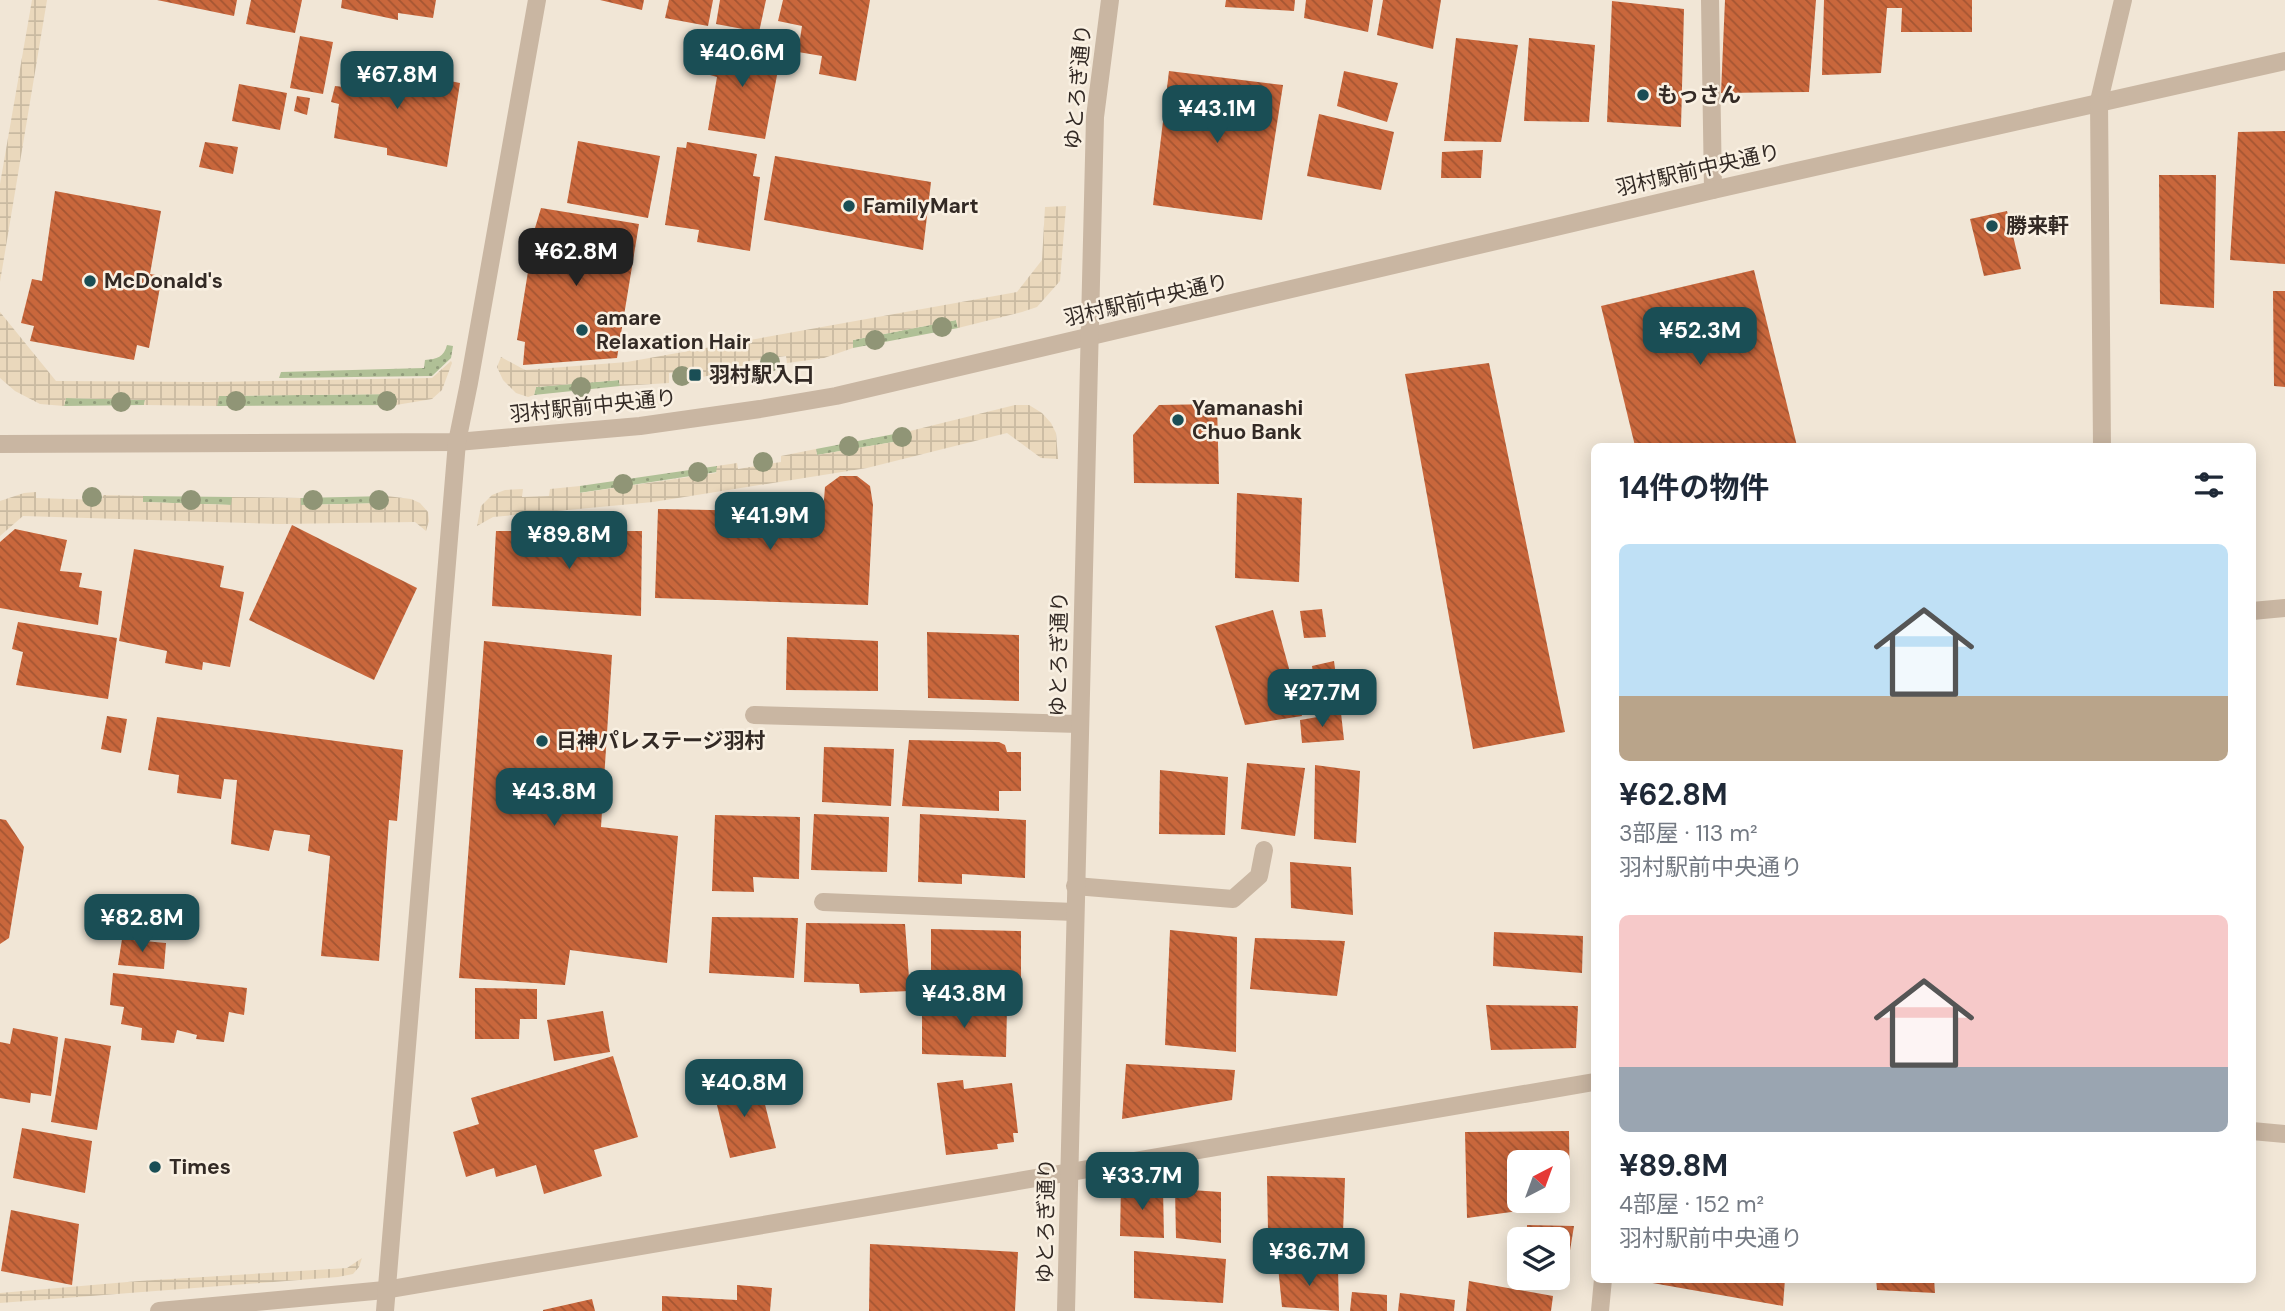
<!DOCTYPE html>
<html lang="ja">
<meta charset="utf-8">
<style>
:root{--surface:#fff;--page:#f6f6f7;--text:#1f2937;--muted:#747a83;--accent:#1a4e55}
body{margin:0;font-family:"DM Sans","Noto Sans JP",sans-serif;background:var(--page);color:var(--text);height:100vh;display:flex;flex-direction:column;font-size:26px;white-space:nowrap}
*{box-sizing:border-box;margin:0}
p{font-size:23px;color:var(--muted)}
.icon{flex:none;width:38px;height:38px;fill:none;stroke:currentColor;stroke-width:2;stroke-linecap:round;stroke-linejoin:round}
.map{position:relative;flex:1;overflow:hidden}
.details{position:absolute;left:1591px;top:443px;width:665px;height:840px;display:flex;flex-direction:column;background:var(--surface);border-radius:10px;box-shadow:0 4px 18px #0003}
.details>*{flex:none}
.needle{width:46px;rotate:41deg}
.buttons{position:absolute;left:1507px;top:1150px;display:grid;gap:14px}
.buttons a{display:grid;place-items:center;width:63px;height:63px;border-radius:10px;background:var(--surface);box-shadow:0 4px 18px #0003;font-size:35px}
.price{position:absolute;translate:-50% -60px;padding:0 16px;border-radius:14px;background:var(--accent);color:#fff;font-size:23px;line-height:46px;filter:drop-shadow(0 2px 4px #0008)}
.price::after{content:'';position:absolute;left:50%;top:42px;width:21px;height:16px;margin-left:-10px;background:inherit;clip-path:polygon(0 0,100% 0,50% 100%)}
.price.on{background:#222;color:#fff}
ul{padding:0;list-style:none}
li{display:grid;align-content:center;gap:14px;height:371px;padding:0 28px}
li span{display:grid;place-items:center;height:217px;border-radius:10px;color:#555}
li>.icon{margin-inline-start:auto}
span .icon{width:126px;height:126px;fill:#fffc;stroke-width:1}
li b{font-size:30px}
h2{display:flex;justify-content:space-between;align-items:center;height:84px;padding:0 28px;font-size:30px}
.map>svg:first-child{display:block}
.grass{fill:url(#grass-dots)}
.plaza{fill:url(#plaza-grid)}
.building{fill:url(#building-back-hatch);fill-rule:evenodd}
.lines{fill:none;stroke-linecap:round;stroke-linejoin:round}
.minor{stroke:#c9b6a2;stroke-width:18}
.tree{fill:#909576}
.poi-dot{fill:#1a4e55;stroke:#f9f0e2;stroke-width:2.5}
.labels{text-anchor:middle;stroke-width:5;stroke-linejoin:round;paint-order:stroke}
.street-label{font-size:21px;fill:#332a25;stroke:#f9f0e2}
.poi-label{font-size:21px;font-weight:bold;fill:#332a25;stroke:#f9f0e2;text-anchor:start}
</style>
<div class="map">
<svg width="2285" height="1311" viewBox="0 0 2285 1311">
<defs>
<pattern id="grass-dots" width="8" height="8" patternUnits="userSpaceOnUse" patternTransform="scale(1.75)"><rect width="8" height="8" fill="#b0c096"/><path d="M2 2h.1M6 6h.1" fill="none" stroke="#909c7a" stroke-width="1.8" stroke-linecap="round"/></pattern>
<pattern id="plaza-grid" width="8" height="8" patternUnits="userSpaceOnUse" patternTransform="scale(1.75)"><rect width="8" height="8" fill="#ead8bc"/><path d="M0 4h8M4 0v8" fill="none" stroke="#c9baa1"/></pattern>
<pattern id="building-back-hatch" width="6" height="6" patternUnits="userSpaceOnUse" patternTransform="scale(1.75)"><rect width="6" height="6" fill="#c9673c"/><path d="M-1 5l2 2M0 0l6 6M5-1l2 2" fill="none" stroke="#a45532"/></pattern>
</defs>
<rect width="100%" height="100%" fill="#f1e6d6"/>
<g class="grass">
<polygon points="956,320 958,328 853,348 853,340"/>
<path d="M447 345 453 346 451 358 432 376 279 378 281 372 424 368 425 360C437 359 444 357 447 345Z"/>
<polygon points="619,380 620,386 534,395 536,387"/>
<polygon points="396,394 396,405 217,406 218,396"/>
<polygon points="66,398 145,400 144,405 64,406"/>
<polygon points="910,431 911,439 817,455 816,449"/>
<polygon points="717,466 717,472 579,493 580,486"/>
<polygon points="143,496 232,497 232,505 142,502"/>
<polygon points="387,496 388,503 301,505 301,498"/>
</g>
<g class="plaza">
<polygon points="32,0 47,0 0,282 0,184"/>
<polygon points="1066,206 1060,281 1037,307 1022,312 958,328 956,320 853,340 853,348 824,358 787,363 786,356 743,362 742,369 692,379 691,371 669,373 669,383 620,386 619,380 536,387 534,395 528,397 516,393 503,380 497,367 501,357 525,370 627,362 1017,292 1042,260 1045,207"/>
<polygon points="0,312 56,381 208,382 432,378 451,361 452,363 442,390 432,399 396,405 395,394 219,396 217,406 144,405 145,400 66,398 64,406 40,404 15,391 0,378"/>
<polygon points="1015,405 1029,405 1042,413 1051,423 1056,433 1058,459 1041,458 1007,433 867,468 653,502 493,517 477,526 481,506 492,495 505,490 523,489 522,497 549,496 550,489 580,486 580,493 716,473 717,466 737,463 738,469 781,462 781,456 816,449 817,455 911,439 910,431"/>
<polygon points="36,492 36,498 102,500 103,495 143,496 143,502 231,505 232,497 301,498 301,505 388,503 387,496 411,499 420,503 428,512 429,521 426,531 415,522 280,524 23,516 0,536 0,501 24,493"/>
<polygon points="362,1258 359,1267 353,1274 338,1277 0,1303 0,1293 139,1281 347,1268"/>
</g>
<g class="building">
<polygon points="157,0 237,0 234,16"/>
<polygon points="251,0 302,0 295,33 246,24"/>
<polygon points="342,0 436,0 433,18 398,13 398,20 341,8"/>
<polygon points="600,0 644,0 642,10"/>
<polygon points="669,0 713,0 708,26 665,18"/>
<polygon points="720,0 766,0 759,32 716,24"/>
<polygon points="783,0 870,0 856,81 819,74 822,56 798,52 802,26 778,21"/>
<polygon points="1226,0 1295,0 1294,11 1225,7"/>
<polygon points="1306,0 1373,0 1368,32 1304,18"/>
<polygon points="1383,0 1441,0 1433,49 1377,35"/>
<polygon points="1725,0 1816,0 1809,92 1721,93"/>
<polygon points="1824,0 1972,0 1972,32 1901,32 1902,8 1887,8 1881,73 1822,75"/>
<polygon points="1612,1 1684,9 1681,127 1607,122"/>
<polygon points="300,36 333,42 323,94 290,88"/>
<polygon points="1456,38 1518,45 1501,142 1444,141"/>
<polygon points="1529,38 1595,45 1589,122 1524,121"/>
<polygon points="709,43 781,54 765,139 708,130 717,77 703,73"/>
<polygon points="358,59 430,71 430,77 460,83 447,167 387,155 387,148 334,138 339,104 331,102 335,86 344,87 348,61 357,63"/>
<polygon points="1169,71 1283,85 1262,220 1153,205"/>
<polygon points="1344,71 1398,83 1387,122 1337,106"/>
<polygon points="239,84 287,93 280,130 232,121"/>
<polygon points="297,96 310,98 307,115 294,111"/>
<polygon points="1319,114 1394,132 1381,190 1307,176"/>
<polygon points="2285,131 2285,264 2230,260 2238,132"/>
<polygon points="578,141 660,156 648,218 567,203"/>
<polygon points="205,142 238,147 233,174 199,167"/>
<polygon points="687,142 757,154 753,176 760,177 750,251 697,242 699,230 665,225 677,147 686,148"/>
<polygon points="1483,150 1481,178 1441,178 1442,152"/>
<polygon points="775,156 931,182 923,250 764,220"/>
<polygon points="2159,175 2216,175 2214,308 2160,304"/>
<polygon points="55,191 161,211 150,274 162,276 149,348 137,345 134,360 30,341 34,326 21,323 32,279 42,281"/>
<polygon points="541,208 639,224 617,358 523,365 525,342 517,340 535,228"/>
<polygon points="2007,211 2021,269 1984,276 1970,219"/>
<polygon points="1754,270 1797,446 1635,446 1601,306"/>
<polygon points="2273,291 2285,291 2285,387 2274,386"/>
<polygon points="1489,363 1565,732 1473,749 1405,374"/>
<polygon points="1217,404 1219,484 1134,483 1133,435 1159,405"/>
<polygon points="840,476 857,476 870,486 873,505 868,605 655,598 658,509 823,512 825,487"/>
<polygon points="1237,493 1302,498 1299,582 1235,578"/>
<polygon points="292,525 417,588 374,680 249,620"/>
<polygon points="15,529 67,540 60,571 82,573 79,587 102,591 98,625 0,608 0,542"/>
<polygon points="496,531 642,531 641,616 492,606"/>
<polygon points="134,549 224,566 220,587 244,592 230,667 203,662 202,670 165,663 167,651 119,641"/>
<polygon points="1322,609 1326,637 1304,638 1300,611"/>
<polygon points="1273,610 1302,716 1245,725 1215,626"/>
<polygon points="18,622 117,638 108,699 16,685 23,652 12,649"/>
<polygon points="927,632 1019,635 1019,701 928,698"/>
<polygon points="787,637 878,641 878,691 786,690"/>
<polygon points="484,641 612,655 601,827 678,836 667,963 570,950 565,985 459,978"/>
<polygon points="1334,661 1339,699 1317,699 1312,666"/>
<polygon points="1341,713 1344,740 1302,743 1300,720"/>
<polygon points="107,716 127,719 121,753 101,749"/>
<polygon points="157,717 403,750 397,821 389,820 379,961 321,956 330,856 308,851 310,835 274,830 269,851 231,844 237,780 224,779 221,799 177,793 179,775 148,770"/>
<polygon points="909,740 999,742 1005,745 1007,752 1021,752 1021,791 999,791 999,811 902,806"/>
<polygon points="824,747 894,749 891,806 822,802"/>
<polygon points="1247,763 1305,768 1295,836 1241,829"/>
<polygon points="1315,765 1360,771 1356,843 1314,839"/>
<polygon points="1160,770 1228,777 1225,835 1159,834"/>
<polygon points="814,814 889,817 887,872 811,870"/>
<polygon points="920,814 1026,820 1025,878 962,874 962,884 918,882"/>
<polygon points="715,815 800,817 799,879 753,877 754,892 712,891"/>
<polygon points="0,819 6,820 24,847 9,938 0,944"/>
<polygon points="1290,862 1351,867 1353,915 1291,908"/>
<polygon points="712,917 798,918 794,978 709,973"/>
<polygon points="806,923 905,924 910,991 860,993 859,984 804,982"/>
<polygon points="931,929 1021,931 1021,997 931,991"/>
<polygon points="1170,930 1237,937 1236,1052 1165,1045"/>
<polygon points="1494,932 1583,936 1582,973 1493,966"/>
<polygon points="1255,938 1345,941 1337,996 1250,989"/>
<polygon points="122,939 166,943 164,969 118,965"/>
<polygon points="113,973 247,988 244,1015 229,1012 224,1042 196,1039 197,1035 177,1030 174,1043 141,1040 142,1028 121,1024 124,1007 110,1005"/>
<polygon points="475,988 537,989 537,1019 520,1019 519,1039 475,1039"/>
<polygon points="922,1004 1007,1006 1006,1057 922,1054"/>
<polygon points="1486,1005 1578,1006 1576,1048 1491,1050"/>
<polygon points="603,1011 610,1052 554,1061 547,1020"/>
<polygon points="13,1028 58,1037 51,1096 31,1093 30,1103 0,1098 0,1042 10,1044"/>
<polygon points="65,1038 111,1046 97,1130 51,1122"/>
<polygon points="613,1056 638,1137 594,1150 602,1176 544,1194 536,1165 496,1177 494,1168 466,1177 453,1132 479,1124 471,1098"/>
<polygon points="1126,1064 1235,1070 1232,1100 1122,1119"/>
<polygon points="963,1080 964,1089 1012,1083 1018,1133 1013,1133 1014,1142 997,1144 998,1149 946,1155 937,1083"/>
<polygon points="759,1081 776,1148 730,1158 713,1089"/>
<polygon points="22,1128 92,1141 85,1193 13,1178"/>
<path d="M1569 1131 1570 1204 1467 1218 1465 1132ZM1519 1162H1558V1200H1519Z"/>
<polygon points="1267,1176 1345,1178 1343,1233 1268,1231"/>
<polygon points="1121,1185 1163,1189 1164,1238 1120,1236"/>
<polygon points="1175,1189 1221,1192 1221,1243 1176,1238"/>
<polygon points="11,1210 79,1224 72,1285 1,1271"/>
<polygon points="1527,1225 1574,1226 1567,1269 1558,1267 1558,1239 1527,1239"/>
<polygon points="870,1244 1018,1252 1015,1311 869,1311"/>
<polygon points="1134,1251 1226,1259 1223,1303 1134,1298"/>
<polygon points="1278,1266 1338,1269 1339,1311 1282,1307"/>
<polygon points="1641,1279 1785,1279 1783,1306 1641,1281"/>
<polygon points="1876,1279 1934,1279 1935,1293 1877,1290"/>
<polygon points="1469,1281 1553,1296 1551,1311 1466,1311"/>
<polygon points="737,1285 772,1288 770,1311 662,1311 662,1296 737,1300"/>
<polygon points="1352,1292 1387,1295 1387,1311 1350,1311"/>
<polygon points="1400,1293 1455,1300 1454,1311 1398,1311"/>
<polygon points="592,1299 595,1311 543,1311 543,1310"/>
</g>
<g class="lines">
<g class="minor">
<polyline points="1710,0 1713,190"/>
<polyline points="0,444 457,442 640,426 760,409 836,396 1713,190 2285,61"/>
<polyline points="2102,446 2099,101 2123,0"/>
<polyline points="2252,611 2285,608"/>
<polyline points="754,715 1079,724"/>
<polyline points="1075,886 1233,899 1259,876 1264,850"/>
<polyline points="823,902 1075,912"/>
<polyline points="2252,1131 2285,1134"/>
<polyline points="159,1311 385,1290 1594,1082"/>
<polyline points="385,1311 457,442 469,383 537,0"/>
<polyline points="1066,1311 1095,117 1110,0"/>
<polyline points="1600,1311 1603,1279"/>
</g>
</g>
<g class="tree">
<circle cx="942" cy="327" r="10"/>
<circle cx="875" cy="340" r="10"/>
<circle cx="770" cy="362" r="10"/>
<circle cx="682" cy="376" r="10"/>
<circle cx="581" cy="387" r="10"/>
<circle cx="236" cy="401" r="10"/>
<circle cx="387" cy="401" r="10"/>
<circle cx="121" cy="402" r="10"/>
<circle cx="902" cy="437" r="10"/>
<circle cx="849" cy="446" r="10"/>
<circle cx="763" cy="462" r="10"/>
<circle cx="698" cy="472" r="10"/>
<circle cx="623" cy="484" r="10"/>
<circle cx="92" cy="497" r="10"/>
<circle cx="191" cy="500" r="10"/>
<circle cx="313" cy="500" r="10"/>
<circle cx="379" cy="500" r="10"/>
</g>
<g class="poi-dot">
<circle cx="1643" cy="95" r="7"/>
<circle cx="849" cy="206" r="7"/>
<circle cx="1992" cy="226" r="7"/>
<circle cx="90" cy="281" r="7"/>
<circle cx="582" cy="330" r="7"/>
<rect x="688" y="368" width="14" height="14" rx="3.5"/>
<circle cx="1178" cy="420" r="7"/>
<circle cx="542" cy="741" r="7"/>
<circle cx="155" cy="1167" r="7"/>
</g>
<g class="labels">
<g class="street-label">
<text transform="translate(1078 87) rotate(-85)" y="7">ゆとろぎ通り</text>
<text transform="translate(1698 170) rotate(-13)" y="7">羽村駅前中央通り</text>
<text transform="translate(1146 300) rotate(-13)" y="7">羽村駅前中央通り</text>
<text transform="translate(593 406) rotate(-6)" y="7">羽村駅前中央通り</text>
<text transform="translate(1059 654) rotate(-89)" y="7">ゆとろぎ通り</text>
<text transform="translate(1046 1221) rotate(-89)" y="7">ゆとろぎ通り</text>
</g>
<g class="poi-label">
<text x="1657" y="102">もっさん</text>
<text x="863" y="213">FamilyMart</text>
<text x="2006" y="233">勝来軒</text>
<text x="104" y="288">McDonald's</text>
<text x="596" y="325">amare<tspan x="596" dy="24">Relaxation Hair</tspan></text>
<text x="709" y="382">羽村駅入口</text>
<text x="1192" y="415">Yamanashi<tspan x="1192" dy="24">Chuo Bank</tspan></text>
<text x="556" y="748">日神パレステージ羽村</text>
<text x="169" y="1174">Times</text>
</g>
</g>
</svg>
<div class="buttons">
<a><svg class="needle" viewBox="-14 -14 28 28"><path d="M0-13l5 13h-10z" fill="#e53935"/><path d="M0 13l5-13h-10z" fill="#747a83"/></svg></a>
<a><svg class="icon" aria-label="layers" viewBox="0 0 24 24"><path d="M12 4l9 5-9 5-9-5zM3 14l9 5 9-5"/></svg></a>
</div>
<b class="price" style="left:742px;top:89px">¥40.6M</b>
<b class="price" style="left:397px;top:111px">¥67.8M</b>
<b class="price" style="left:1217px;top:145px">¥43.1M</b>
<b class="price on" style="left:576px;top:288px">¥62.8M</b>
<b class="price" style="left:1700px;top:367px">¥52.3M</b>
<b class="price" style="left:770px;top:552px">¥41.9M</b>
<b class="price" style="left:569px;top:571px">¥89.8M</b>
<b class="price" style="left:1322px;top:729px">¥27.7M</b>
<b class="price" style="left:554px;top:828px">¥43.8M</b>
<b class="price" style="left:142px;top:954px">¥82.8M</b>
<b class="price" style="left:964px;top:1030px">¥43.8M</b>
<b class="price" style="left:744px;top:1119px">¥40.8M</b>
<b class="price" style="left:1142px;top:1212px">¥33.7M</b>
<b class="price" style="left:1309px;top:1288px">¥36.7M</b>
<section class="details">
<h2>14件の物件<svg class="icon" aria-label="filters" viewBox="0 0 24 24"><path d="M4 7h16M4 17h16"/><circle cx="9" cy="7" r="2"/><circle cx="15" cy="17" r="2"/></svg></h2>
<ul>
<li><span style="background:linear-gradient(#bfe0f5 70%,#b9a48a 0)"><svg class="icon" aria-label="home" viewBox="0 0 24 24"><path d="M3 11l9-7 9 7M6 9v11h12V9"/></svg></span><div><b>¥62.8M</b><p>3部屋 · 113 m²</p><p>羽村駅前中央通り</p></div></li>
<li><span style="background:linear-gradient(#f6c9c9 70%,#9aa5b1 0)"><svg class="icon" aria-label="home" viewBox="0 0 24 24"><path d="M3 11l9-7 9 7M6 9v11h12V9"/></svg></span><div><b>¥89.8M</b><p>4部屋 · 152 m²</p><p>羽村駅前中央通り</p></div></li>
</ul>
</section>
</div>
